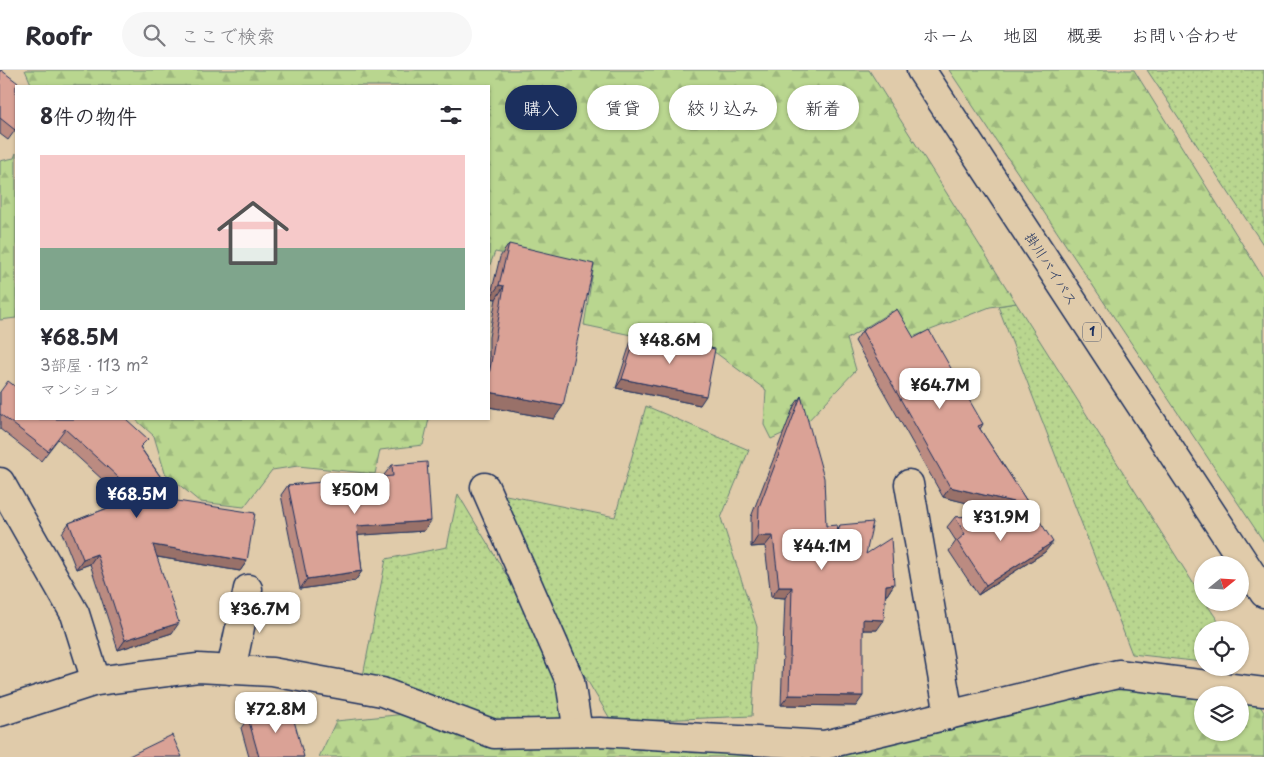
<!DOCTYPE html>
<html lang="ja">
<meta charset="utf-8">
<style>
:root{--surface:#fff;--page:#f7f7f7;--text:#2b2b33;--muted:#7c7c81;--line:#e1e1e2;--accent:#1b2f5e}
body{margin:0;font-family:"Playpen Sans","Klee One",sans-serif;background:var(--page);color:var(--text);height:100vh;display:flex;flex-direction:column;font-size:19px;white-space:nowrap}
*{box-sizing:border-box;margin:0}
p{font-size:16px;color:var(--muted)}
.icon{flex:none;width:28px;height:28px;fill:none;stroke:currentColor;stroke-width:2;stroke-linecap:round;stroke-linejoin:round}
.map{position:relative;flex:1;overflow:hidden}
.sheet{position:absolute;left:15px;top:15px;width:475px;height:335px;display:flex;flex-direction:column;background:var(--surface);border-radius:0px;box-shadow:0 1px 4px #0004}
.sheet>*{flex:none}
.hud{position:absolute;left:505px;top:15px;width:475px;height:45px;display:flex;gap:10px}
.needle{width:32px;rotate:72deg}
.fabs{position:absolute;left:1194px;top:486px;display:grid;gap:10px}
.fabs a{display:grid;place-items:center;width:55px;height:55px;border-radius:50%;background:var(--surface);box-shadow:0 1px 4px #0004;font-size:25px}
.price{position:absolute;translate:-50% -42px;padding:0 11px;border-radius:10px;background:#fff;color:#222;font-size:16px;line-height:32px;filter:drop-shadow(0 1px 2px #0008)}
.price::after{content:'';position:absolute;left:50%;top:30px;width:15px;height:11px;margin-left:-8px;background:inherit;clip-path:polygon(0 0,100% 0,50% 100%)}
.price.active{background:var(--accent);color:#fff}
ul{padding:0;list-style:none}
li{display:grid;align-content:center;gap:10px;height:265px;padding:0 25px}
li span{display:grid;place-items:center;height:155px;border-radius:0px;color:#555}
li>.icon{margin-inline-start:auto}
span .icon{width:90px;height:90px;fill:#fffc;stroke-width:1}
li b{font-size:21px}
h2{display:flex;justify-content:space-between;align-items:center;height:60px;padding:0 25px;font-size:21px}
.tag{padding:0 18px;border-radius:22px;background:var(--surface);box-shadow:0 1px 4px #0004;font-size:18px;line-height:45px}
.tag.active{background:var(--accent);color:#fff}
header{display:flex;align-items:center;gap:30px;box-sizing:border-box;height:70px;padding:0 25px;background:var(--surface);border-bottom:1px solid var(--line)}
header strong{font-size:24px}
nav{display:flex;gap:28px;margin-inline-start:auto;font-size:18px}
.search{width:350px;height:45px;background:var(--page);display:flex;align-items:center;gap:12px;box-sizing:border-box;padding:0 18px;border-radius:28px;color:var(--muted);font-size:19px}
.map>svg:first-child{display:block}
.grass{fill:url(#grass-dots);stroke:#6a8276}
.forest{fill:url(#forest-firs);stroke:#6a8276}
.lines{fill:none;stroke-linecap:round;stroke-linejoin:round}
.street-casing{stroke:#1b2f5e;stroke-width:31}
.highway-casing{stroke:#1b2f5e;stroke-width:31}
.street{stroke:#e0cbaa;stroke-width:28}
.highway{stroke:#e0cbaa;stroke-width:28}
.wall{fill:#bb8b81;stroke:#1b2f5e}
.shaded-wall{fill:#997169;stroke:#1b2f5e}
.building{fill:#daa296;stroke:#1b2f5e}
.labels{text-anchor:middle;stroke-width:5;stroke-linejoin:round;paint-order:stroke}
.shield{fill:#e0cbaa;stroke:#565e75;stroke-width:1}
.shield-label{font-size:12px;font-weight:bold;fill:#1b2f5e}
.street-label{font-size:14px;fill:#1b2f5e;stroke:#e0cbaa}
</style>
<header>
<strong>Roofr</strong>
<div class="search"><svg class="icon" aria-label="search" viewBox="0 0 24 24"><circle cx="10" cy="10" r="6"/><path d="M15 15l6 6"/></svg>ここで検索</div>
<nav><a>ホーム</a><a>地図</a><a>概要</a><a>お問い合わせ</a></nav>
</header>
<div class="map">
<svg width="1264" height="687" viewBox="0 0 1264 687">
<defs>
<pattern id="grass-dots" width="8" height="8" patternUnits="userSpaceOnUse" patternTransform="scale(1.25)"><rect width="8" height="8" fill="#b9d68f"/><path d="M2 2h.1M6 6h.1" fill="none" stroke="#9eb87e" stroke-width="1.8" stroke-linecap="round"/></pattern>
<pattern id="forest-firs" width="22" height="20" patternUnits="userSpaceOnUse" patternTransform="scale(1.25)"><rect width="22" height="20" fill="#b9d68f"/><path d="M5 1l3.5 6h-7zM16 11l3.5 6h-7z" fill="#9eb87e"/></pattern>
</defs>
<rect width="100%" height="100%" fill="#e0cbaa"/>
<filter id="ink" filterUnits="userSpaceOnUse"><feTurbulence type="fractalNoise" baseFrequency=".02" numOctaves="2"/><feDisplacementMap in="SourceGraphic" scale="10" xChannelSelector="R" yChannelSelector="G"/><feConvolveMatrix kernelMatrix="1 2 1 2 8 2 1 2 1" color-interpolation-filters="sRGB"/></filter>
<g filter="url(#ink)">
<g class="grass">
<polygon points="1147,0 1264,0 1264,176"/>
<polygon points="1016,233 1202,527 1202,532 1206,533 1224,560 1202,560 1202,592 1132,584 998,236"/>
<polygon points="646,336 749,380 721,448 757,557 752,646 612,652 489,445 506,425 615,447"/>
<polygon points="458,424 600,662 494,664 363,606 386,489 447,477"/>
</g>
<g class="forest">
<polygon points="25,0 869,0 1016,233 990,237 910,268 892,241 847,269 856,300 806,353 771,369 764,355 766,320 716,283 584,255 593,201 495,182 489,197 489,16 32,16"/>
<polygon points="949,0 1134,0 1264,209 1264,472"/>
<polygon points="16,83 16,248 0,250 0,91 14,88"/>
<polygon points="135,349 429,349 423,375 380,380 375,404 298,396 272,400 244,437 200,432 165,403 154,366"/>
<polygon points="1119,610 1202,625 1202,662 1240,662 1240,628 1256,630 1264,642 1264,687 319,687 336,651 416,643 488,667 824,675"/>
</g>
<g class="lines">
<defs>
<g id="street">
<polyline points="0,412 75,544 96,611"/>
<polyline points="909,414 949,645"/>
<polyline points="485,417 570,611 578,662"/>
<polyline points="231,600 248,519"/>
<polyline points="0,642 96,611 198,598 272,602 382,622 494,664 600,662 824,675 1118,604 1264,622"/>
</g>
<polyline id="highway" points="921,0 1264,523"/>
</defs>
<use href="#street" class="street-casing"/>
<use href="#highway" class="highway-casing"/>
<use href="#street" class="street"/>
<use href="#highway" class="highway"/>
</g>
<g class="wall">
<polygon points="0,0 16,59 8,70 0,64"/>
<polygon points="509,174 554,349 489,337 489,267 496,229 490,228 500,187"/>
<polygon points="862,261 914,268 983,354 980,359 1030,436 1026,442 1045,482 978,525 949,481 956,471 947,457 955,447 1010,443 943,427 855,271"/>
<polygon points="637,263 674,274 676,271 700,335 616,318 631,271"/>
<polygon points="0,322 16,349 126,349 141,378 177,431 247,491 240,501 157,487 172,563 118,580 90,494 76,499 62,463 69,453 126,431 58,369 41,391 0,359"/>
<polygon points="801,326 826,456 838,459 840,455 894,514 887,525 886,525 877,560 863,560 856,636 781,635 785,528 771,527 765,476 751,477 751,447 794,336"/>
<polygon points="392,395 424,461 358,465 362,501 355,511 300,519 281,425 288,415 385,407 384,405"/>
<polygon points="248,648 304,687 249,687 241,658"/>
</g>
<g class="shaded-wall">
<polygon points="499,215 504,216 496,229 490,228"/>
<polygon points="622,309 706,326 700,335 616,318"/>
<polygon points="489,322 563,336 554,349 489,337"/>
<polygon points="950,417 1030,436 1023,447 943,427"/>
<polygon points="431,451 424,461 350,466 357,456"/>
<polygon points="758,466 773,466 765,476 751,477"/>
<polygon points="1053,472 1045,482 978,525 986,515"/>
<polygon points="153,475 247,491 240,501 146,485"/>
<polygon points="97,484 90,494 76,499 83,489"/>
<polygon points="362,501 355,511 300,519 307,509"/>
<polygon points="894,514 887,525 879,525 886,515"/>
<polygon points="779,517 792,517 785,528 771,527"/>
<polygon points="863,549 884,550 877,560 856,560"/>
<polygon points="179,553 172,563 118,580 125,570"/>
<polygon points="789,625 863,626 856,636 781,635"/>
</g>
<g class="building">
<polygon points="0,0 1,0 22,16 16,16 16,58 15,60 0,48"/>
<polygon points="509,174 594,194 563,336 489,322 489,305 504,216 499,215"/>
<polygon points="897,239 914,268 929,260 983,354 978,356 1030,436 950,417 862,261"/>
<polygon points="637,263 675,275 676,271 715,279 706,326 622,309"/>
<polygon points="8,311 16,317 16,349 126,349 148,369 140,377 177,431 255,443 247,491 153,475 179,553 125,570 97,484 83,489 69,453 139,426 65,359 48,381 0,344 0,322"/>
<polygon points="801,326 824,408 826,456 837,455 838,462 840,455 873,452 866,484 891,468 894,514 886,515 884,550 863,549 863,626 789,625 792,517 779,517 773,466 758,466 759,437"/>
<polygon points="427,392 431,451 357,456 362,501 307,509 288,415 393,406 392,395"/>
<polygon points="1034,442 1053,472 986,515 957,471 965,464 955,447"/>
<polygon points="290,636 304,687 259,687 248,648"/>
<polygon points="172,665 182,687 127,687"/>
</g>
</g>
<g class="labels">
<rect class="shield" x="1083" y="252.5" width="18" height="19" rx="4"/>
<g class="shield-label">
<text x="1092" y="266">1</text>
</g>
<g class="street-label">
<text transform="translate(1051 199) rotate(57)" y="5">掛川バイパス</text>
</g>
</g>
</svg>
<div class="fabs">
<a><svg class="needle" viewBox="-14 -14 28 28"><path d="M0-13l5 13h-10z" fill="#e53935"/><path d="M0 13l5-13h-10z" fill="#7c7c81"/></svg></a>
<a><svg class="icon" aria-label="locate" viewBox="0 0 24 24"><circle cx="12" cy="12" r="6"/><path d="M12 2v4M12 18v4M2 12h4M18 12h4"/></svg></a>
<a><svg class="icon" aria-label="layers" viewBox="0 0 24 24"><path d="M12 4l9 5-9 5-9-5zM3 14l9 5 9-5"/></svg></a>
</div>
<b class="price" style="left:670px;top:295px">¥48.6M</b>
<b class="price" style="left:940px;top:340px">¥64.7M</b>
<b class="price" style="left:355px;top:445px">¥50M</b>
<b class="price active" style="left:137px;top:449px">¥68.5M</b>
<b class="price" style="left:1001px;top:472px">¥31.9M</b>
<b class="price" style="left:822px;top:501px">¥44.1M</b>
<b class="price" style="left:260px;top:564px">¥36.7M</b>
<b class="price" style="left:276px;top:664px">¥72.8M</b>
<div class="hud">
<a class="tag active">購入</a>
<a class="tag">賃貸</a>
<a class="tag">絞り込み</a>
<a class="tag">新着</a>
</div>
<section class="sheet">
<h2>8件の物件<svg class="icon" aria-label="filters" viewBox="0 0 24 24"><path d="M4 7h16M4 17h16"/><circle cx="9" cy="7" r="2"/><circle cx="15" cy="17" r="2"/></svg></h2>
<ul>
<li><span style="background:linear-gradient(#f6c9c9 60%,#7fa58c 0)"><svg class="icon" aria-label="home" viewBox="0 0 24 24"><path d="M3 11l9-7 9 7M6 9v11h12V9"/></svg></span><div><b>¥68.5M</b><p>3部屋 · 113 m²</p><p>マンション</p></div></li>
</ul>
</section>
</div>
